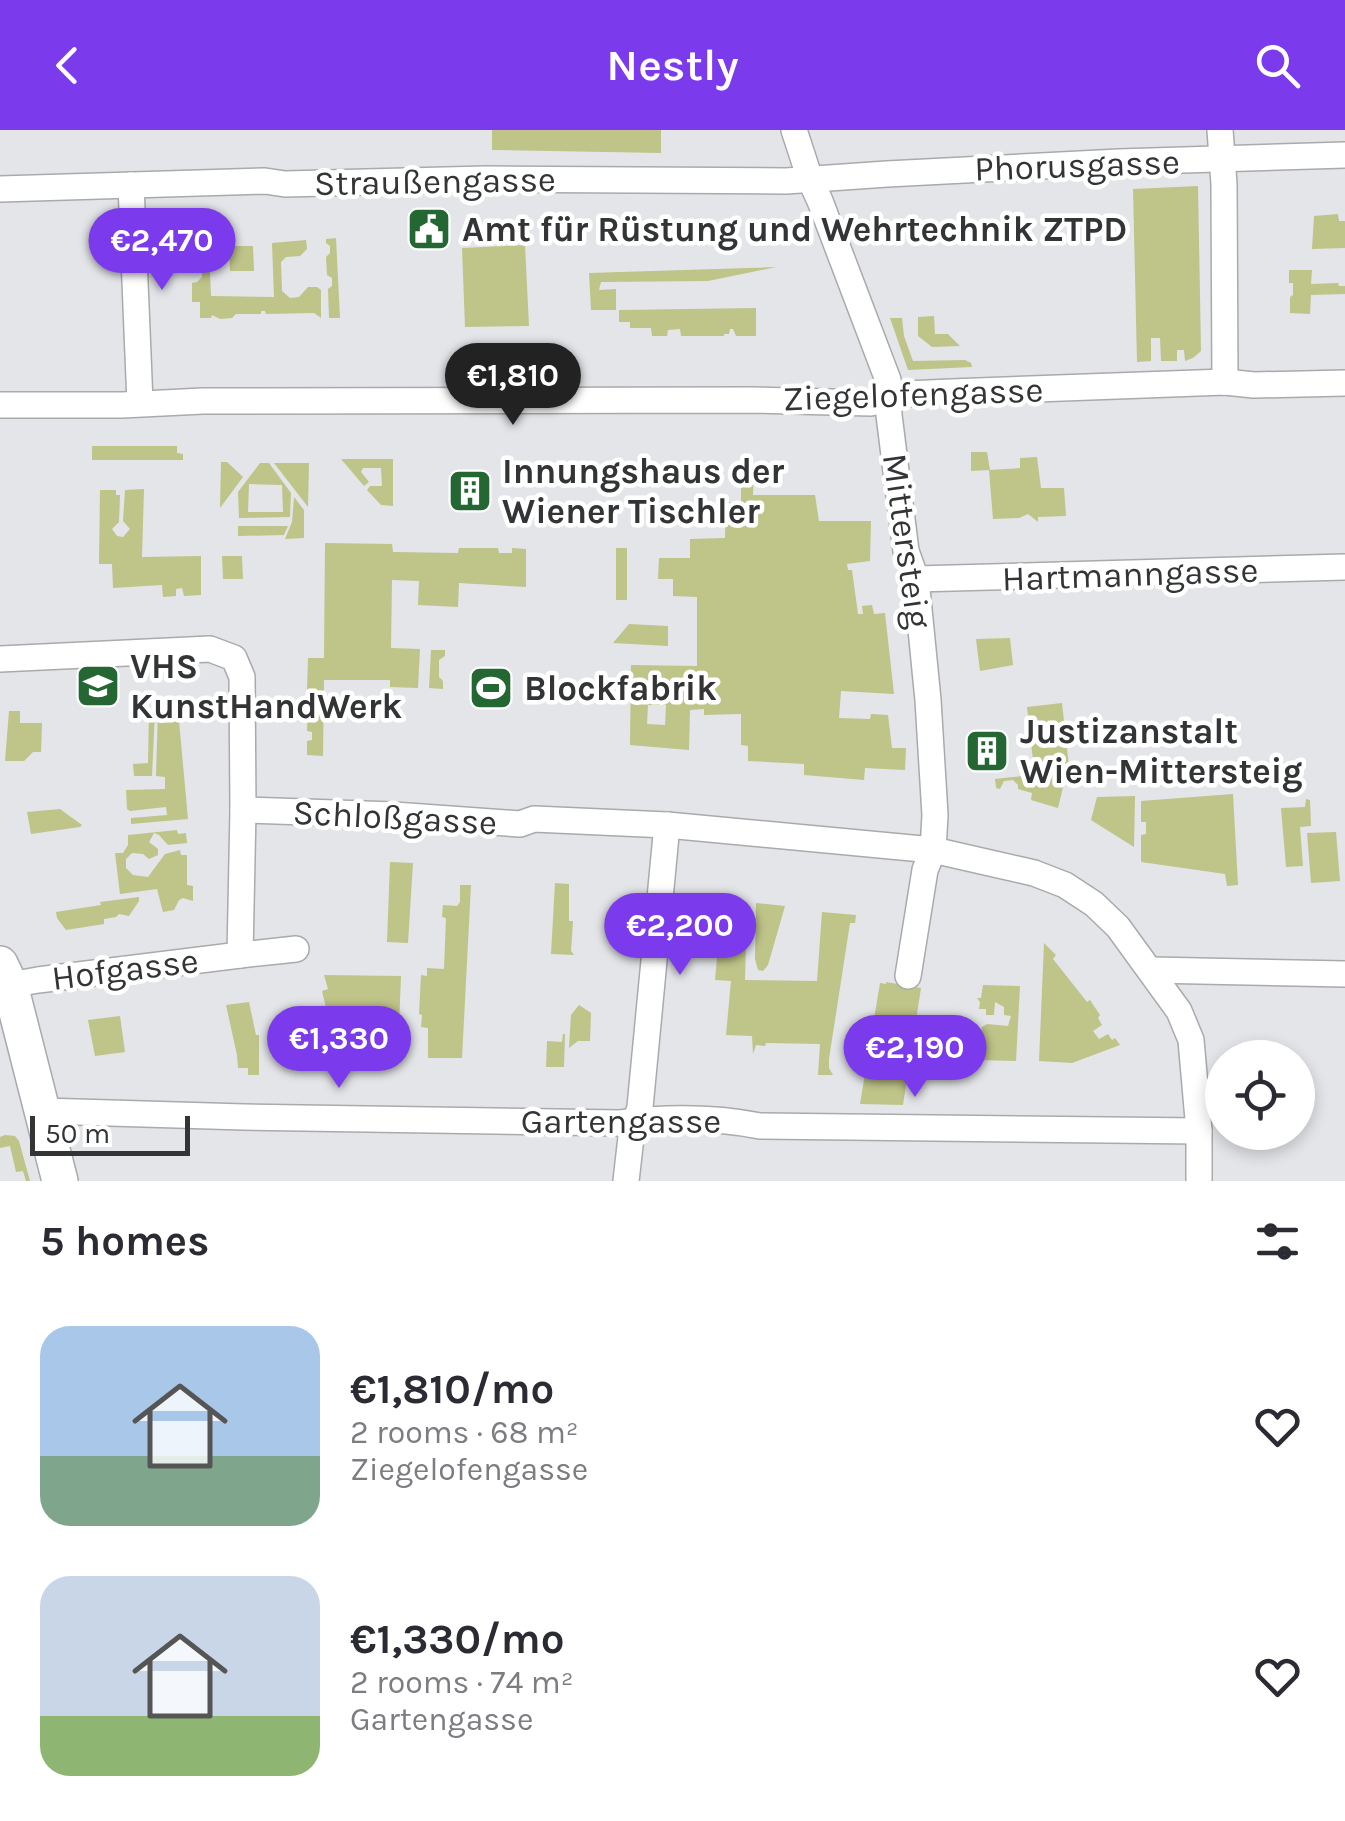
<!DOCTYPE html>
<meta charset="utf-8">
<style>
:root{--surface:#fff;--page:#f7f7f7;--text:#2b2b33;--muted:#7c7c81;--accent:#7c3aed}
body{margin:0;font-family:Karla,sans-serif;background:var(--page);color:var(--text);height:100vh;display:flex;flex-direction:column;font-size:38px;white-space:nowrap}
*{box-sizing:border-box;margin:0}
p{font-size:32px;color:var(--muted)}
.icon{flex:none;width:55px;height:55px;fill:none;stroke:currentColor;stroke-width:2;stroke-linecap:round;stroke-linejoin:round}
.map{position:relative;height:1051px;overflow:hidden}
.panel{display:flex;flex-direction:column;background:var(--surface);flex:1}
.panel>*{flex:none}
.tools{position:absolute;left:1205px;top:910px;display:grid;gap:20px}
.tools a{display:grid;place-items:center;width:110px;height:110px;border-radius:50%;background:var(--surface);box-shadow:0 5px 15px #0003;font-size:50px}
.scale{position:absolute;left:30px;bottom:25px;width:160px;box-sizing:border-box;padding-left:10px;border:5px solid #333435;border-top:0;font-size:28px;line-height:35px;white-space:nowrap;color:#333435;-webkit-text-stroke:8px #fff;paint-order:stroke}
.price{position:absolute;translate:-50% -85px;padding:0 22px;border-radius:35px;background:var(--accent);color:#fff;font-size:32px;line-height:65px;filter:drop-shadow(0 2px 5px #0008)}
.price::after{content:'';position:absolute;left:50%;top:60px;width:30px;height:22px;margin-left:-15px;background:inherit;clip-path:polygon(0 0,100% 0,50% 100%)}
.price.active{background:#222;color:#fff}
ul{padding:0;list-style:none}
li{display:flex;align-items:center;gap:30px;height:250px;padding:0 40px}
li span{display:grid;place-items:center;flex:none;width:280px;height:200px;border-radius:30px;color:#555}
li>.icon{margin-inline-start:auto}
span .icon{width:120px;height:120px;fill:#fffc;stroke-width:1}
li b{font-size:42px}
h2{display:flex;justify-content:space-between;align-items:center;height:120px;padding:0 40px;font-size:42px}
header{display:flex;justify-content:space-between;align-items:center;height:130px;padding:0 40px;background:var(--accent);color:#fff;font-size:45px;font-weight:600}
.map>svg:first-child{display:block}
.green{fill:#bfc489;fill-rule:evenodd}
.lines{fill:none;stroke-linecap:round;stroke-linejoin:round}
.street-casing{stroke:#a8aaac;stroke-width:28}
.secondary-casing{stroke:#a8aaac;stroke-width:38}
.street{stroke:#fff;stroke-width:25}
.secondary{stroke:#fff;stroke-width:35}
.labels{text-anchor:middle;stroke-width:9;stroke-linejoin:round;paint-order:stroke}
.street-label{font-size:35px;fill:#333435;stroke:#fff}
.poi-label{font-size:35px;font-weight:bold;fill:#333435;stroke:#fff;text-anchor:start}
</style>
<header><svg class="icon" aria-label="back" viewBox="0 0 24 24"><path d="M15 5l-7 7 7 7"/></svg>Nestly<svg class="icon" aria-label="search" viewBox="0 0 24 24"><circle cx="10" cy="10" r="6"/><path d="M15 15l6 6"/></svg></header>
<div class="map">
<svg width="1345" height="1051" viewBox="0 0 1345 1051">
<rect width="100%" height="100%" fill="#e3e5e8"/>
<g class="green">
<polygon points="492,0 661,0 661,23 492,20"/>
<polygon points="1198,56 1201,221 1193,228 1185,231 1184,220 1177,220 1177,231 1161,231 1160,208 1151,208 1151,231 1137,232 1133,59"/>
<polygon points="1338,84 1339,91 1345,91 1345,118 1312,119 1314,86"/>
<polygon points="336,108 340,188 329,188 328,159 332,156 332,148 327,145 326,127 330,123 330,116 326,113 326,109"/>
<polygon points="306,110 307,119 300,126 286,127 281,132 282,161 290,168 299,167 308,157 317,157 321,160 321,188 314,183 266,184 265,181 261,181 261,184 236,184 232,188 220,189 212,185 211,188 200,188 200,172 192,172 192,153 197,152 202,147 202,140 196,136 191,136 191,128 197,127 197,121 190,121 190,116 198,115 199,120 209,119 211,166 274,167 272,113"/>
<polygon points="525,115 529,196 465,197 462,118"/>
<polygon points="229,116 253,116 254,141 230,141"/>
<polygon points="776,137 708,151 601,152 599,160 616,159 616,180 591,180 589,143"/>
<polygon points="1289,140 1312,140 1311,154 1338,153 1339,156 1345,156 1345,164 1311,165 1310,184 1290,183 1290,167 1293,165 1293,153 1289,153"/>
<polygon points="756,178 756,206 736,206 733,199 730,199 729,204 724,204 724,206 681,206 680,199 668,200 667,206 652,206 651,198 630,198 630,192 619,192 619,180"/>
<polygon points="934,186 935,204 948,204 960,216 932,217 918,206 918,187"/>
<polygon points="890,188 902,188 904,206 913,231 965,230 971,233 972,237 908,240"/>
<polygon points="92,316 177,316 177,323 183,324 183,330 92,330"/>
<polygon points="971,322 987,322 990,340 1020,338 1020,328 1037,327 1041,358 1064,358 1066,386 1038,387 1038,392 1028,384 1019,388 993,389 989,340 971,341"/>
<polygon points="341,329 393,329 393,376 381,375 367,360 370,356 382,356 381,338 363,338 361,342 369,352 364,356"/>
<polygon points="221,332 227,332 243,347 220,378"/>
<path d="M260 333H269L291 363 290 387 239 388 238 362ZM249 354 282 355 283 382H248Z"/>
<polygon points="274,333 309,333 308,377"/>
<path d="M741 343H754L753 365H815L819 391H871L870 431 847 434 848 440H852L858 484H863L862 476 872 475 874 484 885 483 894 564 841 561 839 588 870 589 871 584 888 585 892 618H906L905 640 865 638 864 650 804 645V634L748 631V616L741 615V584L704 585V579L690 580 689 620 630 615 631 535 697 536V467L673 466V449H658L659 428H690V409L725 408 726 372H741ZM648 575H666L665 595 647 594Z"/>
<polygon points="144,359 142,427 201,426 201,465 184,466 182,458 176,459 176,466 163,467 162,455 113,458 112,434 99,434 100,360 116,360 116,365 120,365 119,392 112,399 117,406 123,407 130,399 123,391 125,360"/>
<polygon points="294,367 304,380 304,408 285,409 292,392"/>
<polygon points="238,396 288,396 284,405 238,406"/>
<polygon points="325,413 392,414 393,422 458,423 459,418 498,418 499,423 512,423 512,418 526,419 526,457 459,453 458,477 418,475 419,451 392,450 391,518 420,519 418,558 390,557 390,550 324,550 323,626 307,625 307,611 312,610 312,602 307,601 308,571 312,570 313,561 307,560 308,528 324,528"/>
<rect x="616" y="418" width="11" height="52"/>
<polygon points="222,426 242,426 243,449 223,449"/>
<polygon points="629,494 668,496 668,516 613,513"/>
<polygon points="1010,508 1013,535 980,541 976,509"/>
<polygon points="431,520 445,520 445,526 439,530 439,547 443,551 443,559 429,558"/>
<polygon points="1062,573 1069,636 1034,639 1027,577"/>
<polygon points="178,580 188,689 131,694 131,688 167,685 166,677 130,681 127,679 126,660 165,659 165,647 156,646 158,581"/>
<polygon points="9,581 20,581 20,593 42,593 41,622 33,622 24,631 5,631"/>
<polygon points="149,581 155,581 152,646 134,646 133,634 148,633"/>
<polygon points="1067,641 1058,678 1031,670 1032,663 1018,659 1018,655 1013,650 1004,651 1000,659 996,658 995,649"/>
<polygon points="1233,664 1238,755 1227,756 1225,744 1141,732 1141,705 1146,704 1146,692 1141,692 1141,671"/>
<polygon points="1135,666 1135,667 1134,717 1091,690 1097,667"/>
<polygon points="1306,669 1310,670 1311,696 1300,697 1303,736 1286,737 1281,678 1305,677"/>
<polygon points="60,679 82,695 80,697 31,704 27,682"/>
<polygon points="177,700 178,704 186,703 187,713 168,715 159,705 154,703 149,712 158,719 158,725 149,729 143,724 132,723 126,729 126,738 133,745 148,747 165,724 180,720 181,725 187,725 187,755 193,756 193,771 183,768 179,770 174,780 163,782 157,759 120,764 115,723 123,723 128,715 128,705"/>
<polygon points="1336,702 1340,751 1311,753 1307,703"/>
<polygon points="390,732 413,733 408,813 387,812"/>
<polygon points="555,753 569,754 569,791 573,791 571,821 574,825 551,824"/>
<polygon points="460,755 471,755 462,928 428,928 428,898 421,897 422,885 419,884 421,845 427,846 427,838 444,839 446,788 442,787 443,775 457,776 460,772"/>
<polygon points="139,767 139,771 129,786 119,784 116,787 104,789 104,794 66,800 57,788 56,782 101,775 100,772"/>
<polygon points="743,772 747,773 745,850 817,851 822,782 856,785 855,793 850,793 829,929 829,938 833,945 818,945 820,914 766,913 765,916 756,915 753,924 752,906 726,905 731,851 715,850 719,805 728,805 730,785 743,785"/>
<polygon points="756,773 785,776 768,835 763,841 758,840 755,829"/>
<polygon points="1044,813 1056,825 1053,829 1087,872 1090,870 1100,885 1098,888 1102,895 1093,901 1099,909 1108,904 1112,910 1115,908 1120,915 1072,933 1039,931"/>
<polygon points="324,845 401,846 398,920 389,920 388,912 345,911 344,918 337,918 337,929 325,929 325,909 315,909 315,914 303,914 302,909 293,909 293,923 284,923 284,902 330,895 322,861 328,859"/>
<polygon points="886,852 921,858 903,975 860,974 880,853 886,854"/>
<polygon points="983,855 1020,856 1016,931 976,930 982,897 987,894 1008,896 1011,886 1004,885 1004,877 995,872 994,885 986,885 986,879 979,879 980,872 977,868 981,868"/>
<polygon points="249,872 256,905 259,905 259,945 248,945 248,938 238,938 237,925 226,875"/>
<polygon points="579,875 591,883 590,911 578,911 569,918 571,885"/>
<polygon points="120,886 125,922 95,926 88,890"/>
<polygon points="563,904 565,904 564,937 546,937 547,911 562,912"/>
<polygon points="5,1005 15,1006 19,1011 30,1051 26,1051 23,1041 16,1042 10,1016 0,1018 0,1007"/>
</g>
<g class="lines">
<defs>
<g id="street">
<polyline points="794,0 810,49 820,71 888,250 889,285 906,421 916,449 928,570 935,685 933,720 925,740 908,846"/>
<polyline points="1220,0 1224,54 1225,252"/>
<polyline points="131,55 140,273"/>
<polyline points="0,59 265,51 285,54 486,49 786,51 887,44 1119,32 1345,25"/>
<polyline points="0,275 122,275 203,271 750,270 871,273 906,264 951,262 1225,252 1254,255 1345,253"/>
<polyline points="916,449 1345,437"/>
<polyline points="0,529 210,519 234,528 242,547 243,680 240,825 38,850 10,855"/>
<polyline points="243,680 394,685 520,694 534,689 667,695 933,720 1034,743 1065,755 1094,774 1118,797 1179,881 1191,910 1199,1001 1199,1051"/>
<polyline points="240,825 296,819"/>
<polyline points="1151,840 1345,844"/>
<path d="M43 981 244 987 620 993C666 987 714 987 760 996L1199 1001"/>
<polyline points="626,1051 631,1007 640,977 667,695"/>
</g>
<polyline id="secondary" points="0,834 10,855 60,1051"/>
</defs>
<use href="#street" class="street-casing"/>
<use href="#secondary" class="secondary-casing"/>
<use href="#street" class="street"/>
<use href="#secondary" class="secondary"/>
</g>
<defs>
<symbol id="civic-square" viewBox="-11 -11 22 22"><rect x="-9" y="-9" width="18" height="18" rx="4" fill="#256732" stroke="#fff"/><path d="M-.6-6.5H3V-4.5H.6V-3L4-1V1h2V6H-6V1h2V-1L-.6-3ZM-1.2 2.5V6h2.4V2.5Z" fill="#fff"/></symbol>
<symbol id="building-square" viewBox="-11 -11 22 22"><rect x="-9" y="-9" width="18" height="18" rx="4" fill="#256732" stroke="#fff"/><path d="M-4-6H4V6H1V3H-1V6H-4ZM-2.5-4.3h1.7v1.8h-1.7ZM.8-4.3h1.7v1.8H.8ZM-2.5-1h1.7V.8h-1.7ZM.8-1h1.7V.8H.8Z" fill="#fff"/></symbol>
<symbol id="university-square" viewBox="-11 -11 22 22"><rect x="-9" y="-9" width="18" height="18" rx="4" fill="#256732" stroke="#fff"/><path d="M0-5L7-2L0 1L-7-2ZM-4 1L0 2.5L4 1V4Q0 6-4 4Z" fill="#fff"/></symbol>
<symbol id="stadium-square" viewBox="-11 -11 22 22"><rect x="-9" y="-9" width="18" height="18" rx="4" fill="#256732" stroke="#fff"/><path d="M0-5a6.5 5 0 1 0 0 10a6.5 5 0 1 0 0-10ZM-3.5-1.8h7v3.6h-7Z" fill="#fff"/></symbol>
</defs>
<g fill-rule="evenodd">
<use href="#civic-square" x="404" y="74" width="50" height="50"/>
<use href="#building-square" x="445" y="336" width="50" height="50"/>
<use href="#university-square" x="73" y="531" width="50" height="50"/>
<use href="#stadium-square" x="466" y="533" width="50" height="50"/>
<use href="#building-square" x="962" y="596" width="50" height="50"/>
</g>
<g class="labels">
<g class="street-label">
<text transform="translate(1077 35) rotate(-2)" y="12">Phorusgasse</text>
<text transform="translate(435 51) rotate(-1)" y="12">Straußengasse</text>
<text transform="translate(913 264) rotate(-2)" y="12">Ziegelofengasse</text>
<text transform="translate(907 411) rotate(82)" y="12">Mittersteig</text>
<text transform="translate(1130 444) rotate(-2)" y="12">Hartmanngasse</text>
<text transform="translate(395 687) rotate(3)" y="12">Schloßgasse</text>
<text transform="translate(125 839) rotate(-7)" y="12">Hofgasse</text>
<text x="621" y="1003">Gartengasse</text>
</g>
<g class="poi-label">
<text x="462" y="111">Amt für Rüstung und Wehrtechnik ZTPD</text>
<text x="502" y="353">Innungshaus der<tspan x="502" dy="40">Wiener Tischler</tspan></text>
<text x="130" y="548">VHS<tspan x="130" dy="40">KunstHandWerk</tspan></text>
<text x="524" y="570">Blockfabrik</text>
<text x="1020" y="613">Justizanstalt<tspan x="1020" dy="40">Wien-Mittersteig</tspan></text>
</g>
</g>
</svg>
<div class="tools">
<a><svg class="icon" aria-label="locate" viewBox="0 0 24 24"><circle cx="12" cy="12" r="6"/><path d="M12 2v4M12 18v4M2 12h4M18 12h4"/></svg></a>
</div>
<div class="scale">50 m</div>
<b class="price" style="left:162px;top:163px">€2,470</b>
<b class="price active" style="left:513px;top:298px">€1,810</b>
<b class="price" style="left:680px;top:848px">€2,200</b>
<b class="price" style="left:339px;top:961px">€1,330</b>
<b class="price" style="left:915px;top:970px">€2,190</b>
</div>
<section class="panel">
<h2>5 homes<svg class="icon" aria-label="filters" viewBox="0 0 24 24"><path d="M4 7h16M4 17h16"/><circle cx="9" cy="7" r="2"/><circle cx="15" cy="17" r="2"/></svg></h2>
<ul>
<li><span style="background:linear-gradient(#a9c7e8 65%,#7fa58c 0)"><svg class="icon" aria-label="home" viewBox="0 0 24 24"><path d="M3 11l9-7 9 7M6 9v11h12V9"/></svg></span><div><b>€1,810/mo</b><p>2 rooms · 68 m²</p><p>Ziegelofengasse</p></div><svg class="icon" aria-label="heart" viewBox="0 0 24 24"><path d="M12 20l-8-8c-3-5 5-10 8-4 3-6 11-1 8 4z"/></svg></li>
<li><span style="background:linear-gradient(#c9d6e8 70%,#8fb573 0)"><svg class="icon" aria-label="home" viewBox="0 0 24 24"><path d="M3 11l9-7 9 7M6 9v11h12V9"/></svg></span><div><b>€1,330/mo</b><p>2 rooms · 74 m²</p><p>Gartengasse</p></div><svg class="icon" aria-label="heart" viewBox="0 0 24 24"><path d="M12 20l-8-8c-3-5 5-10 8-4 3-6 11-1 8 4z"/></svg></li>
</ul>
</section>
